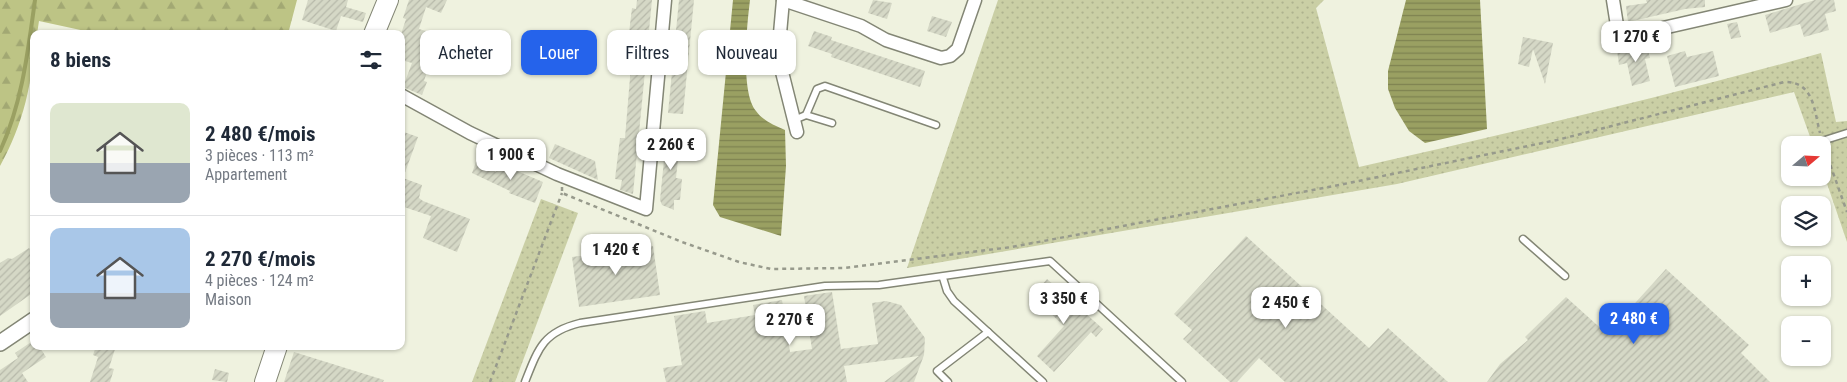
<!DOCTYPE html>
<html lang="fr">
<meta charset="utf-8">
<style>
:root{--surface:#fff;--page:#f2f2f3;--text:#1f2937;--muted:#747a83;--line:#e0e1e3;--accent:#2563eb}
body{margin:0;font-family:"Roboto Condensed",sans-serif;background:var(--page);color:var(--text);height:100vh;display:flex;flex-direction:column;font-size:19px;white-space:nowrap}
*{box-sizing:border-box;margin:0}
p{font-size:16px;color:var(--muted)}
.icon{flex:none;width:28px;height:28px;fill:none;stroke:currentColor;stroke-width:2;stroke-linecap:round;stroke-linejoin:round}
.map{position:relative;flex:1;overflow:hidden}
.sheet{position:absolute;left:30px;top:30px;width:375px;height:320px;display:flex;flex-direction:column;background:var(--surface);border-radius:10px;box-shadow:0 1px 4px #0004}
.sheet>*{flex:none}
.banner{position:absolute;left:420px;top:30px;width:475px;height:45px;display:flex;gap:10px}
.needle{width:32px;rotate:71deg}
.tools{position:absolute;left:1781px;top:136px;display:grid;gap:10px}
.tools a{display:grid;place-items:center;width:50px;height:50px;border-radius:10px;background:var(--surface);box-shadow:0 1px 4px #0004;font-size:25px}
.price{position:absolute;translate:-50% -42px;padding:0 11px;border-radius:10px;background:#fff;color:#222;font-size:16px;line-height:32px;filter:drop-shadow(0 1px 2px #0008)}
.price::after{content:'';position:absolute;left:50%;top:30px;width:15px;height:11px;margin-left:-8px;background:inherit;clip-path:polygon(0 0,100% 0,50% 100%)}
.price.active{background:var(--accent);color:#fff}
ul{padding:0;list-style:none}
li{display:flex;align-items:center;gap:15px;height:125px;padding:0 20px}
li+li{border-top:1px solid var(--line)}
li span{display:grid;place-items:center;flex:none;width:140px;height:100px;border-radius:10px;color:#555}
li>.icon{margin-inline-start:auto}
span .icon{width:60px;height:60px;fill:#fffc;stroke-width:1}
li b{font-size:21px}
h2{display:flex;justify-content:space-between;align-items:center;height:60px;padding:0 20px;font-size:21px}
.tag{padding:0 18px;border-radius:10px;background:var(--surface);box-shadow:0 1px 4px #0004;font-size:18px;line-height:45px}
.tag.active{background:var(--accent);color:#fff}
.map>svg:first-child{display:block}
.grass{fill:url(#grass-dots)}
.forest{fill:url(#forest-firs)}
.water{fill:url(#water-rules)}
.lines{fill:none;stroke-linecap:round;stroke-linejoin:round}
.stream{stroke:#9aa062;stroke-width:4}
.building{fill:url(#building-hatch)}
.service-casing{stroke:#838675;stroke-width:9}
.minor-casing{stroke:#838675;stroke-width:15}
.tertiary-casing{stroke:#838675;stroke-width:18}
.primary-casing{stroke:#838675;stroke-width:22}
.path{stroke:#979a8c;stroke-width:2.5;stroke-dasharray:4 4;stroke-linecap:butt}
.service{stroke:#fff;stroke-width:6}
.minor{stroke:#fff;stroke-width:12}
.tertiary{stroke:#fff;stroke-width:15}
.primary{stroke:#fff;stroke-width:20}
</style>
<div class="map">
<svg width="1847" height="382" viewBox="0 0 1847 382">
<defs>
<pattern id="grass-dots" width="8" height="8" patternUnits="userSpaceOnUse" patternTransform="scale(1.25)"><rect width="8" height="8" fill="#cacfa5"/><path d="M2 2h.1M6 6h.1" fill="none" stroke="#aeb28e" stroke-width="1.8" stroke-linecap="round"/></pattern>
<pattern id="forest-firs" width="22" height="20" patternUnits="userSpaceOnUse" patternTransform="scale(1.25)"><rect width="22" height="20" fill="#bdc485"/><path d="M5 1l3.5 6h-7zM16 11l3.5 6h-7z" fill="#a2a873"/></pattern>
<pattern id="water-rules" width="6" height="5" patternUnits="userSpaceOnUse" patternTransform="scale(1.25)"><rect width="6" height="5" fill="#9aa062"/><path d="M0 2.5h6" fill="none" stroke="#7e8250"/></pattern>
<pattern id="building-hatch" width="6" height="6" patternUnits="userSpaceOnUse" patternTransform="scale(1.25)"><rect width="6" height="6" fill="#d5d8c6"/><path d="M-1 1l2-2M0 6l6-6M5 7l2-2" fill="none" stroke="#b7b9aa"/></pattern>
</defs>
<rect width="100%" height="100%" fill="#eff2df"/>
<g class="grass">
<path d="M998 0H1324L1316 8 1359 167C1514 132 1668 96 1821 53L1836 122 1847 121V242L1823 172 1822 145H1813L1794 92 1397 184 907 268Z"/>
<polygon points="541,199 578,213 515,382 472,382"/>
</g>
<path class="forest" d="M0 0H297L288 34H99L39 21 37 34H34C34 80 23 125 0 166Z"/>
<g class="water">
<path d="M733 0H750C747 24 740 92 756 111 763 121 774 125 785 130L786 166 781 236 720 217 713 205Z"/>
<polygon points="1406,0 1480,0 1487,129 1425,143 1409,131 1395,108 1388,89 1388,71"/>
</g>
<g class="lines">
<path class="stream" d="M0 151C22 104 28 51 35 0"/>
</g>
<g class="building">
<polygon points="308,0 348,0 346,7 366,13 363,22 341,16 336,31 302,20"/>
<polygon points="409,0 447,0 441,13 426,7 419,29 429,32 426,42 434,45 434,49 424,81 427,82 422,95 403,87 412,63 401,60 401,34 406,19 403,18"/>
<polygon points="637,0 652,0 633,194 620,190 622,180 615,179 620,138 625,138 633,41 628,41 632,8 636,9"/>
<polygon points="679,0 694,0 683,114 668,113"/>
<polygon points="873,0 892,3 887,19 868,13"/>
<polygon points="1646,0 1705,0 1705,7 1685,9 1628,22 1626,6 1647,3"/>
<polygon points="1815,0 1834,0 1836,11 1825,14 1829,30 1804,37 1800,24 1770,33 1765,15"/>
<polygon points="932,16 952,22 946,37 927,31"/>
<polygon points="1737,22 1741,37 1731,39 1727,24"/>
<polygon points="814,31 832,37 831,40 925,71 920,87 831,57 832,54 808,46"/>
<polygon points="1523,37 1553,43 1545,84 1533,49 1529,67 1518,64"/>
<polygon points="1646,43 1650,58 1645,59 1650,81 1632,86 1627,63 1619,65 1617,50"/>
<polygon points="1685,51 1687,57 1713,51 1719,76 1675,87 1667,56"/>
<polygon points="667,130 681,132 676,178 682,179 680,200 674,200 674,210 662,205 660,200"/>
<polygon points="401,131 418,137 403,178 422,185 419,198 423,201 470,219 457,252 423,238 431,216 401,206"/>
<polygon points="555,144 595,161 598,180 549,158"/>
<polygon points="501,161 511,166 510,168 543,182 535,203 509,193 510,191 472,173 476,162 496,172"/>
<polygon points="1246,236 1369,348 1388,328 1448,382 1285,382 1259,358 1237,382 1230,382 1183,339 1192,330 1174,314"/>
<polygon points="653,246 660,295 579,307 572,257"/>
<polygon points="29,248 34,255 34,292 0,316 0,263 8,258 12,259"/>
<polygon points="1666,269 1749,345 1741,353 1770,382 1487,382 1500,364 1528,340 1525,337 1566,297 1607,334"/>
<polygon points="1047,279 1103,329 1096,337 1091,332 1054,372 1037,356 1064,326 1032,296"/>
<polygon points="832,292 841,349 878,344 872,303 886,301 901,305 925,338 924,355 914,382 884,382 919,356 844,366 847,382 666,382 663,368 682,365 674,316 705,311 707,323 755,315 753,305 782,300 790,352 812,349 804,296"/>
<polygon points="34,340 34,346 39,346 46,357 22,373 28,382 0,382 0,370 18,358 15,353"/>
<polygon points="96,346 116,346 109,368 114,369 110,382 90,382 98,357 93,355"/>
<polygon points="294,352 384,380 383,382 284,382"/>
<polygon points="215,369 229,373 227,382 212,380"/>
</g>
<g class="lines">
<defs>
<g id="service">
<polyline points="806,115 817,89 825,86 936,125"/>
<polyline points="794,120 806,115 832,123"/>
<polyline points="1822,141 1847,133"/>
<polyline points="1523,239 1565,276"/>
<polyline points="943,278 947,291 954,301 1043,382"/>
<path d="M525 382C538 349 543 332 580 323L825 286 879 285 1050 261 1182 382"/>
<polyline points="948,382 937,371 988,332"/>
</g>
<g id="minor">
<polyline points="783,0 861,26 886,40 941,58 950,56 958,49 975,0"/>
<polyline points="783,0 778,56 797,132"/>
<polyline points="1613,0 1619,38 1786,0"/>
<polyline points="401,95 470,133 557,174 646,209 665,0"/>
</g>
<polyline id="tertiary" points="0,343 34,320"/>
<g id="primary">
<polyline points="374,34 388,0"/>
<polyline points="265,382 277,346"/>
</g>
</defs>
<use href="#service" class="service-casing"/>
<use href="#minor" class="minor-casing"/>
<use href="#tertiary" class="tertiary-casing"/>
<use href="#primary" class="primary-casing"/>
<g class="path">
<polyline points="1825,150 1847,212"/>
<path d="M562 187V193L682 242 739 262 771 269 844 268 1012 247 1344 184 1557 140 1784 82C1814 81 1814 110 1820 133"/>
<polyline points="490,382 562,193"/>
</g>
<use href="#service" class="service"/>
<use href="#minor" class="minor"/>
<use href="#tertiary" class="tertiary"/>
<use href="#primary" class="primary"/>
</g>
</svg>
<div class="tools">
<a><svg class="needle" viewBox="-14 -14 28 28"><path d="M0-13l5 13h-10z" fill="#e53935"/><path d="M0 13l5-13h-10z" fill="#747a83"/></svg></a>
<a><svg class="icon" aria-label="layers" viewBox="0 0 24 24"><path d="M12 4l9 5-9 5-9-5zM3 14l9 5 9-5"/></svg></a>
<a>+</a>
<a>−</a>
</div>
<b class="price" style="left:1636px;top:63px">1 270 €</b>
<b class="price" style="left:671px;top:171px">2 260 €</b>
<b class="price" style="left:511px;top:181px">1 900 €</b>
<b class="price" style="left:616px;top:276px">1 420 €</b>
<b class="price" style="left:1064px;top:325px">3 350 €</b>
<b class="price" style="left:1286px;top:329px">2 450 €</b>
<b class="price active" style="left:1634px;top:345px">2 480 €</b>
<b class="price" style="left:790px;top:346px">2 270 €</b>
<div class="banner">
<a class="tag">Acheter</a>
<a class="tag active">Louer</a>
<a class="tag">Filtres</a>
<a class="tag">Nouveau</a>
</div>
<section class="sheet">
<h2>8 biens<svg class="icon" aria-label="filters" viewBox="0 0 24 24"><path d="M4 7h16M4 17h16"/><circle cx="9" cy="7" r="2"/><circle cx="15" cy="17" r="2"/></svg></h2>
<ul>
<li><span style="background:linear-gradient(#dfe7d0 60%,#9aa5b1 0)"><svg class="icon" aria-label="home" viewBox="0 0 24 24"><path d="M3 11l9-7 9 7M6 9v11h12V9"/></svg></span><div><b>2 480 €/mois</b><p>3 pièces · 113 m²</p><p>Appartement</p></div></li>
<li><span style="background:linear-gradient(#a9c7e8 65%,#9aa5b1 0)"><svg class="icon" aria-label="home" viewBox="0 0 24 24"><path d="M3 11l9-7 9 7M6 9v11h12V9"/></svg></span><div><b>2 270 €/mois</b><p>4 pièces · 124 m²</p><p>Maison</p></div></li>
</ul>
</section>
</div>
